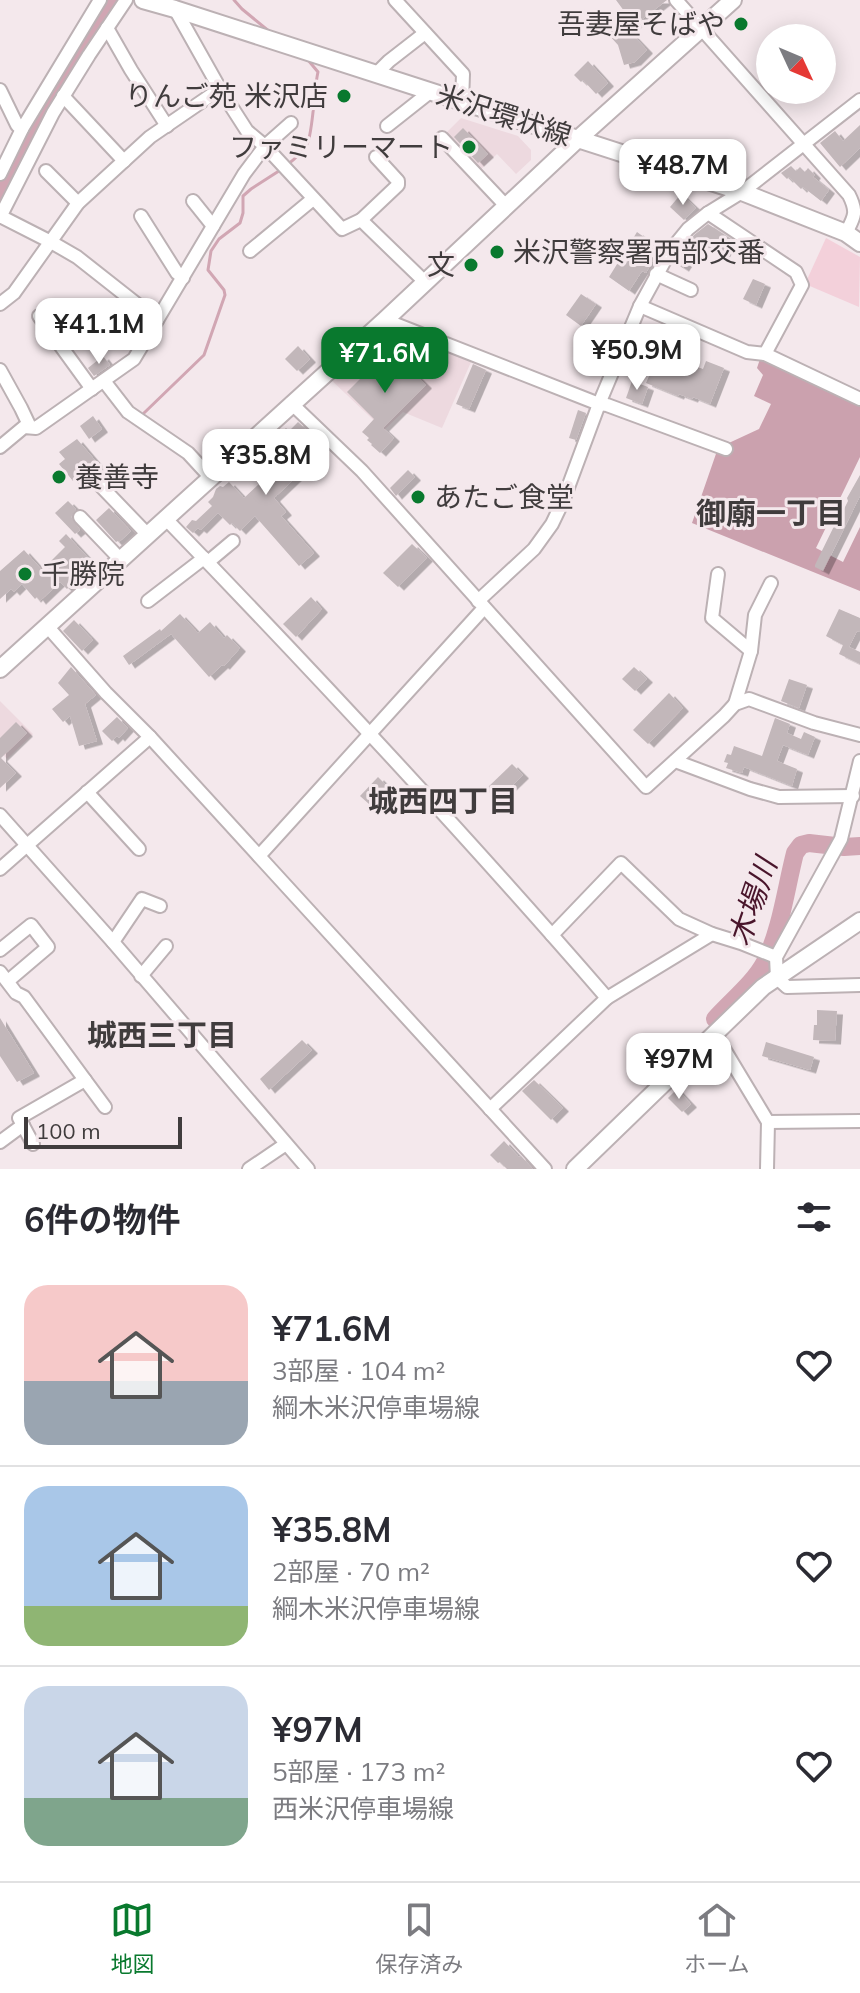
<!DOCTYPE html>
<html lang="ja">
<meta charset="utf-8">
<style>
:root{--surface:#fff;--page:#f7f7f7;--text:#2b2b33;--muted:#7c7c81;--line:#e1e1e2;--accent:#09792e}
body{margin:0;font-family:Mulish,"Noto Sans JP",sans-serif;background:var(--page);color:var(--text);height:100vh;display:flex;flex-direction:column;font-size:30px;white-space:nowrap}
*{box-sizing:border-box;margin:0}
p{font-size:26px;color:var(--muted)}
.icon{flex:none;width:44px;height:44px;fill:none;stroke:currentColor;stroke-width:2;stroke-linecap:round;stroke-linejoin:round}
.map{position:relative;height:1169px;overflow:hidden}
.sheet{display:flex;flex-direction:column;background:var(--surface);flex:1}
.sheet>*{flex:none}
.needle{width:52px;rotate:134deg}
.fabs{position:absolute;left:756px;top:24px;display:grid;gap:16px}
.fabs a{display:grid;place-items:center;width:80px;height:80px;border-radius:50%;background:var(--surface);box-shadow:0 4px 20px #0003;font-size:40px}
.scale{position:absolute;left:24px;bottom:20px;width:158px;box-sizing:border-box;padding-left:8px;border:4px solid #403c3d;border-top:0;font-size:22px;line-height:28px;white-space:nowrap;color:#403c3d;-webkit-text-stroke:6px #f4e8ec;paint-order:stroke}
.price{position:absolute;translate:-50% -68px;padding:0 18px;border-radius:16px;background:#fff;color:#222;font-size:26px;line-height:52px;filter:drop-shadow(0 2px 4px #0008)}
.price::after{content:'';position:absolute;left:50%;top:48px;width:24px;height:18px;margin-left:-12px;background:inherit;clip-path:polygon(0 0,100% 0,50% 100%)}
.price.active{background:var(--accent);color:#fff}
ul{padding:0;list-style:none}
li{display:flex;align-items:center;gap:24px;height:200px;padding:0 24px}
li+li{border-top:2px solid var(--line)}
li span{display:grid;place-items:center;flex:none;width:224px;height:160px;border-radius:24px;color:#555}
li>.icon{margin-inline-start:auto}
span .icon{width:96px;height:96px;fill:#fffc;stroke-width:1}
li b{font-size:34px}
h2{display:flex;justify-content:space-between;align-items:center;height:96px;padding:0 24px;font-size:34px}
.tab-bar{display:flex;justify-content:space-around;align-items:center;height:112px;border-top:2px solid var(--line);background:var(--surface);font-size:22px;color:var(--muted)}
.tab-bar a{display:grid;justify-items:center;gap:4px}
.tab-bar .active{color:var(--accent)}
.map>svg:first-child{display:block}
.built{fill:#edd9df}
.green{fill:#f3d0da}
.forest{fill:#cba1ae}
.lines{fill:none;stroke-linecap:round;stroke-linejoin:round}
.stream{stroke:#d1a6b3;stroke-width:3}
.river{stroke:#d1a6b3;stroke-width:18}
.building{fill:#c2b7ba;filter:url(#shadow)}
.minor-casing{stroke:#bcb1b4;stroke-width:16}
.major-casing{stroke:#bcb1b4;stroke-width:20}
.minor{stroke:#fff;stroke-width:12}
.major{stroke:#fff;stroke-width:16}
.poi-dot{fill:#09792e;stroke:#f4e8ec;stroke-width:3}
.labels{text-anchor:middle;stroke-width:6;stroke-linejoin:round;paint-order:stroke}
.poi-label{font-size:28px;fill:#403c3d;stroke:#f4e8ec;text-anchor:end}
.street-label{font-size:28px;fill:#403c3d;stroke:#f4e8ec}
.neighbourhood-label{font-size:30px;font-weight:bold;fill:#403c3d;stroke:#f4e8ec}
.water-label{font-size:30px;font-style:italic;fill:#49152b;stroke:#f4e8ec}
</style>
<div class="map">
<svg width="860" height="1169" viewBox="0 0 860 1169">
<defs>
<filter id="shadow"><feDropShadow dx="6" dy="3.5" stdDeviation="0" flood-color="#0004"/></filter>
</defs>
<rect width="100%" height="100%" fill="#f4e8ec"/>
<g class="built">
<polygon points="461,118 518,136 531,150 531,160 516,174 497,154 478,172 444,135"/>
<polygon points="384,325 471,362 442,428 403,412 384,430 328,377"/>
<polygon points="0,701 33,734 7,759 0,751"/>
</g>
<polygon class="green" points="826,238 860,257 859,307 805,284"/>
<polygon class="forest" points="761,356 860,401 860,457 816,548 843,562 860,527 860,591 692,523 718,448 759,429 771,404 754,396 763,375 757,368"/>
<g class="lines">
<g class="stream">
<polyline points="234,0 242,9 270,32"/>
<path d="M288 164C295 159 302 152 307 144 313 134 314 88 318 72L308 60"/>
<polyline points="144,413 204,355 225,295 224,290 208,270 211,251 219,239 240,223 243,213 243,196 251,189 282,169"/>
</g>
<g class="river">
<polyline points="0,191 39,117 109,0"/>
<path d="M715 1019C731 1001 754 983 765 962 781 929 786 888 795 853L801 845 809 843 844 847 860 846"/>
</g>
</g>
<g class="building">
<polygon points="616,0 667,0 628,30 647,50 635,62 624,65 618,45 608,34 627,15"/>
<polygon points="588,61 608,83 596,94 583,80 581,82 574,75"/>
<polygon points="860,125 860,148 840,167 820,143 835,131 843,141"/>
<polygon points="463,128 488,154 478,163 454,137"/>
<polygon points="791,166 796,171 800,167 805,172 808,168 815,175 813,177 829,190 821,201 803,187 801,189 789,177 787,179 781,173"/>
<polygon points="681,194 696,208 684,220 670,207"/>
<polygon points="708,224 731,239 724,254 700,243 683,268 675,263 694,235"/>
<polygon points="637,232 651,242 643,253 654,258 646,273 642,271 629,291 609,277"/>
<polygon points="753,279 765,284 756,305 743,299"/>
<polygon points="581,294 596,304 581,326 566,315"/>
<polygon points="667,340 682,346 677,357 678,360 703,369 706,361 724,368 710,404 693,397 692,399 679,394 678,396 646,383 653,367 656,369"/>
<polygon points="298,346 310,359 297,371 285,359"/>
<polygon points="390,349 426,385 383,428 394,438 380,453 371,445 372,444 367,440 369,438 362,432 374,419 347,392"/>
<polygon points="103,356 110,365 94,376 88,368"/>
<polygon points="473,364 486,370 469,409 456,404"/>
<polygon points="632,381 648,387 642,404 626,398"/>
<polygon points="578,410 586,413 576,440 569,438"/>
<polygon points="93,416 102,429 89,439 80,426"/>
<polygon points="298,422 311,434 300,445 314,460 274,498 286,512 281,516 314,553 299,566 255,516 240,531 232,523 230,525 218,513 201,530 198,528 193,533 186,527 192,520 196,521 212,506 208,502 213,497 216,489 220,486 223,487 229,482 244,498 259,484 257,483 266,474 269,477 287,460 270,444 286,428 289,431"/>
<polygon points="77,439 99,465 83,479 80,475 73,481 59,464 65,459 59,452"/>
<polygon points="408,470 415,477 396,496 390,488"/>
<polygon points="860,475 860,496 823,571 815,567 815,565 840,514 841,515 848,501 847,498"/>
<polygon points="68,501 76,509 71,517 80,530 75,534 55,513"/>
<polygon points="109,508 131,531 119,542 118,541 116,542 96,520"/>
<polygon points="66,534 91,561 93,560 98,565 85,577 84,576 76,583 74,581 67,589 60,582 40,601 37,597 35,599 22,584 14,592 11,589 0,599 0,571 24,550 42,570 65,547 59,541"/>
<polygon points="412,544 427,558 398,587 383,573"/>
<polygon points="311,597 322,609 296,637 283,624"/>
<polygon points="839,609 860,618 860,632 857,631 849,647 860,652 860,664 839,654 843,645 826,636"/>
<polygon points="180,614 198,633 210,622 224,638 227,635 240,648 224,666 222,665 209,677 171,634 129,665 123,656 160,629 161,631"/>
<polygon points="74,620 93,640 82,651 63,631"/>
<polygon points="71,667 96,695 85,704 97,741 79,746 70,716 63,722 52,709 69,695 58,683"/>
<polygon points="634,667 647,679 635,691 622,679"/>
<polygon points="789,679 807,685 799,708 781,701"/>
<polygon points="669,693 683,708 648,744 633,730"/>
<polygon points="117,717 128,728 119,738 117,736 112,741 102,731"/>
<polygon points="775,718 790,724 787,733 801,739 804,732 815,737 808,755 783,745 777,761 797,769 792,786 744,767 742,773 726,768 728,763 724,762 727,754 731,755 734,746 762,756"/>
<polygon points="16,722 27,733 1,758 16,773 0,788 0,738"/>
<polygon points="512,764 523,775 497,800 486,789"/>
<polygon points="378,777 387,786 369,804 360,796"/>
<polygon points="817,1010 837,1011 835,1041 813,1040 814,1025 817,1025"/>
<polygon points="0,1018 34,1073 17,1082 0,1056"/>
<polygon points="302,1040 312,1050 269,1090 260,1079"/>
<polygon points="766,1042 814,1057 810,1070 762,1056"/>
<polygon points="534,1080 563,1108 551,1120 522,1091"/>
<polygon points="677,1089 691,1104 682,1112 668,1098"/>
<polygon points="504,1141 519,1157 521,1156 533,1169 507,1169 500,1162 498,1163 490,1155"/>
</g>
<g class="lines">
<defs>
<g id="minor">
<polyline points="395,0 463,74 462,103"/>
<path d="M676 0 849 195C858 213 854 217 846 233"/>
<polyline points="175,9 220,89 247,131 265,146 342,229 361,220 424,281"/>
<polyline points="107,28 131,70 167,126"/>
<polyline points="376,74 389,61 425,33"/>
<polyline points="0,90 17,125 22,129"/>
<polyline points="63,96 124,161"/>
<polyline points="387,126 430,92"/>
<polyline points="442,138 506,206"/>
<polyline points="46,171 78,203"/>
<polyline points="0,174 22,129 100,0"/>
<polyline points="193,201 213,226"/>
<polyline points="708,213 796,272 802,285 765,354 860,399"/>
<polyline points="0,216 51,242 77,257 157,320"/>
<polyline points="141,216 177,273 183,278"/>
<polyline points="0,217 53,113 89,55 126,0"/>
<polyline points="361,220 398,185 398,181 376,157"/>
<polyline points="250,251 313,199"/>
<polyline points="656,274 691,290"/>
<polyline points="0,304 14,293 78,203 150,137 220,89"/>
<polyline points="640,306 747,352 765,354"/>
<polyline points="39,316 92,389"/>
<polyline points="385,320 599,404 607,405 726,449"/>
<polyline points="0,370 21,408 30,427"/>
<polyline points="104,381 128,412 188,453 211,478"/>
<polyline points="291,403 362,471 646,787 724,716 735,704 749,699 814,723 860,735"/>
<polyline points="0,447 24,427 36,428 134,359 244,174 265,146 291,123"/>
<polyline points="98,483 148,535"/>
<polyline points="80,517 121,560"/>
<path d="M166 519C317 675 465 834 607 998"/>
<polyline points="208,562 233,541"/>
<polyline points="718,574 712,618 751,651 735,704"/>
<polyline points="148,601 204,558"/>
<polyline points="478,601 534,549 552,524 563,501 599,404 640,306 670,251 688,229 708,213 742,192 860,100"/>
<polyline points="47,626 106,693 150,737 545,1169"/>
<polyline points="751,651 755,615 771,583"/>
<polyline points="675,761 750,789 779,797 853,796"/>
<polyline points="860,761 841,839 776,957 777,978 787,987 860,985"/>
<polyline points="87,792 139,849"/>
<polyline points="0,815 113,942 308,1169"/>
<polyline points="259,856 484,608"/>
<polyline points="0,869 150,737"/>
<polyline points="552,935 621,863 679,919 712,934 741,943 776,957"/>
<polyline points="113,942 142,899 160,906"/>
<polyline points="0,950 31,925 48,947 8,981"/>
<polyline points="0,972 16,993 24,997 85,1080 19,1118 33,1144"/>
<polyline points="141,976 166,946"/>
<polyline points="715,1034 768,1122 767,1169"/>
<polyline points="85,1080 105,1107"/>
<polyline points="490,1109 607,998 712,934"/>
<polyline points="768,1122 860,1121"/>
<polyline points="0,1142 23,1125"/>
<polyline points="249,1169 286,1144"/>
</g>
<g id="major">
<polyline points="143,0 175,9 742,192 846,233 860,243"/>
<polyline points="0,669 385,320 578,139 733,0"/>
<polyline points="575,1169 763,987 860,921"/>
</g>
</defs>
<use href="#minor" class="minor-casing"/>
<use href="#major" class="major-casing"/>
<use href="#minor" class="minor"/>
<use href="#major" class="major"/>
</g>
<g class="poi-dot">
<circle cx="741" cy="24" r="8"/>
<circle cx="344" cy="96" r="8"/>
<circle cx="469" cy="147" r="8"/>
<circle cx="497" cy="252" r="8"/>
<circle cx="471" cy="265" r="8"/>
<circle cx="59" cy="477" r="8"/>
<circle cx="418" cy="497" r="8"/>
<circle cx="25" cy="574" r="8"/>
</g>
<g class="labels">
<g class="poi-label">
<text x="725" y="34">吾妻屋そばや</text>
<text x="328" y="106">りんご苑 米沢店</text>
<text x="453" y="157">ファミリーマート</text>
<text x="513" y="262" text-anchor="start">米沢警察署西部交番</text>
<text x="455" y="275">文</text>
<text x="75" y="487" text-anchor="start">養善寺</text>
<text x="434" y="507" text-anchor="start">あたご食堂</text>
<text x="41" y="584" text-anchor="start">千勝院</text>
</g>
<g class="street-label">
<text transform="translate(504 115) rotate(18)" y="10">米沢環状線</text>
</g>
<g class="neighbourhood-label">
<text x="771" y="524">御廟一丁目</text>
<text x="443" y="812">城西四丁目</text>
<text x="162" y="1046">城西三丁目</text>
</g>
<g class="water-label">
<text transform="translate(753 902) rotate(-71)" y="10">木場川</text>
</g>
</g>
</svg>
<div class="fabs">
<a><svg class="needle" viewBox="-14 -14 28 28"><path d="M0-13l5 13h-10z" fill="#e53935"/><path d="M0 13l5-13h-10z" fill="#7c7c81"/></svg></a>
</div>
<div class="scale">100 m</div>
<b class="price" style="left:683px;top:207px">¥48.7M</b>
<b class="price" style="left:99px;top:366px">¥41.1M</b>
<b class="price" style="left:637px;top:392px">¥50.9M</b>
<b class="price active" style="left:385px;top:395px">¥71.6M</b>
<b class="price" style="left:266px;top:497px">¥35.8M</b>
<b class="price" style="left:679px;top:1101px">¥97M</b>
</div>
<section class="sheet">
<h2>6件の物件<svg class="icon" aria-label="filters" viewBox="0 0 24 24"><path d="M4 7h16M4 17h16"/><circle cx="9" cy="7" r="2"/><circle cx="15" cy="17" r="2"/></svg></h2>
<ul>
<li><span style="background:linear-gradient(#f6c9c9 60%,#9aa5b1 0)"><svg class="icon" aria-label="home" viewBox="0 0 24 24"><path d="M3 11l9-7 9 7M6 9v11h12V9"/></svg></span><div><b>¥71.6M</b><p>3部屋 · 104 m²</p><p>綱木米沢停車場線</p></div><svg class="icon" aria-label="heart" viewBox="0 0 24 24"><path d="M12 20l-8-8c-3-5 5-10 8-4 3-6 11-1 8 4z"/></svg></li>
<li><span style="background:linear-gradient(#a9c7e8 75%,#8fb573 0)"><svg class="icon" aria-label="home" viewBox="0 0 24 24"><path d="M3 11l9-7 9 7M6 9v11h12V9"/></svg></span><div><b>¥35.8M</b><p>2部屋 · 70 m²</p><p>綱木米沢停車場線</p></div><svg class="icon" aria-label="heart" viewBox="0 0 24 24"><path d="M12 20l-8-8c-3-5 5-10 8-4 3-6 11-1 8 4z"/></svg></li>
<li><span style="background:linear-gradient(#c9d6e8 70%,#7fa58c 0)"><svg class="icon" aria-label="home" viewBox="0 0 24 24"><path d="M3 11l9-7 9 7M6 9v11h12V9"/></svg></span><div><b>¥97M</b><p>5部屋 · 173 m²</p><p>西米沢停車場線</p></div><svg class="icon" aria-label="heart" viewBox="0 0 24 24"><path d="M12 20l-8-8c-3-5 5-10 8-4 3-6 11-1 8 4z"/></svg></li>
</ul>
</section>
<nav class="tab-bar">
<a class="active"><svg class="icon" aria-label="map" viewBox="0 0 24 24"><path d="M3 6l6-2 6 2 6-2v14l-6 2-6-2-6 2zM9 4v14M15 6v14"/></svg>地図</a>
<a><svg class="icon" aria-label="saved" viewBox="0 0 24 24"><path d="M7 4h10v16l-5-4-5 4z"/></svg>保存済み</a>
<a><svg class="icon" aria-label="home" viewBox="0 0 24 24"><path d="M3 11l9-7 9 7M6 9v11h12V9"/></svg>ホーム</a>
</nav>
